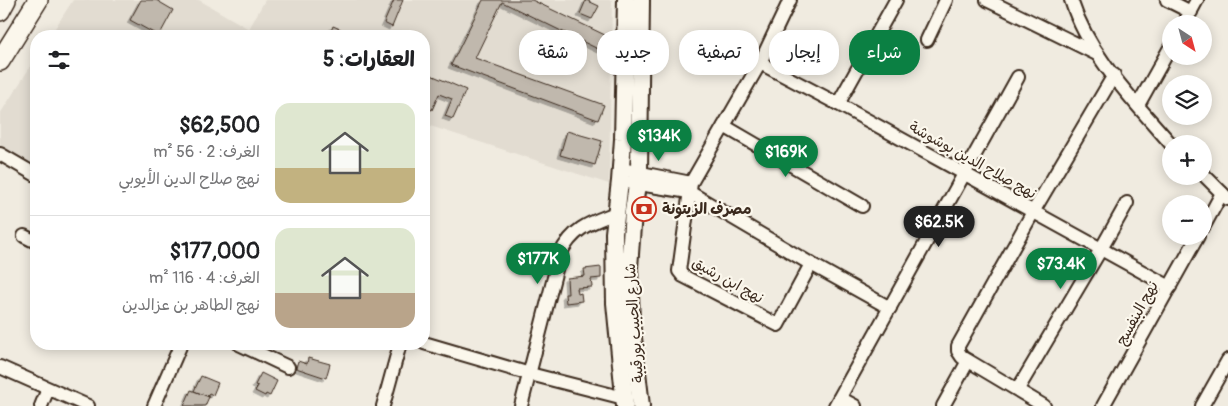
<!DOCTYPE html>
<html lang="ar">
<meta charset="utf-8">
<style>
:root{--surface:#fff;--page:#f6f6f6;--text:#202124;--muted:#757577;--line:#e0e0e0;--accent:#0b8043}
body{margin:0;font-family:Pangolin,"Playpen Sans Arabic",sans-serif;background:var(--page);color:var(--text);direction:rtl;height:100vh;display:flex;flex-direction:column;font-size:19px;white-space:nowrap}
*{box-sizing:border-box;margin:0}
p{font-size:16px;color:var(--muted)}
.icon{flex:none;width:28px;height:28px;fill:none;stroke:currentColor;stroke-width:2;stroke-linecap:round;stroke-linejoin:round}
.map{position:relative;flex:1;overflow:hidden;direction:ltr}
.details{position:absolute;left:30px;top:30px;width:400px;height:320px;display:flex;flex-direction:column;background:var(--surface);border-radius:20px;box-shadow:0 2px 12px #0003;direction:rtl}
.details>*{flex:none}
.hud{position:absolute;left:445px;top:30px;width:475px;height:45px;direction:rtl;display:flex;gap:10px}
.needle{width:32px;rotate:144deg}
.tools{position:absolute;left:1162px;top:15px;display:grid;gap:10px}
.tools a{display:grid;place-items:center;width:50px;height:50px;border-radius:50%;background:var(--surface);box-shadow:0 2px 12px #0003;font-size:25px}
.price{position:absolute;translate:-50% -42px;padding:0 11px;border-radius:18px;background:var(--accent);color:#fff;font-size:16px;line-height:32px;filter:drop-shadow(0 1px 2px #0008)}
.price::after{content:'';position:absolute;left:50%;top:30px;width:15px;height:11px;margin-left:-8px;background:inherit;clip-path:polygon(0 0,100% 0,50% 100%)}
.price.selected{background:#222;color:#fff}
ul{padding:0;list-style:none}
li{display:flex;align-items:center;gap:15px;height:125px;padding:0 15px}
li+li{border-top:1px solid var(--line)}
li span{display:grid;place-items:center;flex:none;width:140px;height:100px;border-radius:15px;color:#555}
li>.icon{margin-inline-start:auto}
span .icon{width:60px;height:60px;fill:#fffc;stroke-width:1}
li b{font-size:21px}
h2{display:flex;justify-content:space-between;align-items:center;height:60px;padding:0 15px;font-size:21px}
.tag{padding:0 18px;border-radius:20px;background:var(--surface);box-shadow:0 2px 12px #0003;font-size:18px;line-height:45px}
.tag.selected{background:var(--accent);color:#fff}
.map>svg:first-child{display:block}
.built{fill:#e2dcd1}
.building{fill:#c0b8ad;stroke:#3b2a1e;filter:url(#shadow)}
.lines{fill:none;stroke-linecap:round;stroke-linejoin:round}
.minor-casing{stroke:#3b2a1e;stroke-width:16}
.major-casing{stroke:#3b2a1e;stroke-width:20}
.highway-casing{stroke:#3b2a1e;stroke-width:22}
.minor{stroke:#fbf7ec;stroke-width:12}
.major{stroke:#fbf7ec;stroke-width:16}
.highway{stroke:#fbf7ec;stroke-width:19}
.labels{text-anchor:middle;stroke-width:4.5;stroke-linejoin:round;paint-order:stroke}
.street-label{font-size:15px;fill:#3b2a1e;stroke:#fbf7ec}
.poi-label{font-size:15px;font-weight:bold;fill:#3b2a1e;stroke:#fbf7ec;text-anchor:start}
</style>
<div class="map">
<svg width="1228" height="406" viewBox="0 0 1228 406">
<defs>
<filter id="shadow"><feDropShadow dx="-3" dy="3" stdDeviation="0" flood-color="#0004"/></filter>
</defs>
<rect width="100%" height="100%" fill="#f0ebe0"/>
<filter id="ink" filterUnits="userSpaceOnUse"><feTurbulence type="fractalNoise" baseFrequency=".02" numOctaves="2"/><feDisplacementMap in="SourceGraphic" scale="10" xChannelSelector="R" yChannelSelector="G"/><feConvolveMatrix kernelMatrix="1 2 1 2 8 2 1 2 1" color-interpolation-filters="sRGB"/></filter>
<g filter="url(#ink)">
<g class="built">
<polygon points="73,0 199,0 249,29 265,0 612,0 609,184 424,124 424,36 50,36"/>
<polygon points="36,58 36,171 0,149 0,114"/>
</g>
<g class="building">
<polygon points="141,0 156,0 173,10 159,36 130,20"/>
<polygon points="394,0 403,0 392,27 384,23"/>
<polygon points="483,0 532,0 607,36 600,50 502,2 475,58 604,105 598,120 451,65"/>
<polygon points="586,0 599,6 592,19 580,14"/>
<polygon points="333,26 357,36 329,36"/>
<polygon points="424,72 466,90 453,119 445,116 452,99 439,94 432,110 424,106"/>
<polygon points="567,131 602,141 595,165 560,155"/>
<polygon points="601,267 601,278 591,279 592,287 577,288 578,294 581,293 582,301 566,303 565,294 568,294 567,278 585,276 584,269"/>
<polygon points="308,358 330,364 326,378 296,368 298,361 307,364"/>
<polygon points="261,373 277,381 270,396 266,394 265,396 255,391 258,386 255,385"/>
<polygon points="201,376 218,383 213,395 209,393 207,396 194,391"/>
<polygon points="191,390 209,397 205,406 184,406"/>
</g>
<g class="lines">
<defs>
<g id="minor">
<polyline points="790,0 760,63 691,183 679,271 683,276 778,325 811,264"/>
<polyline points="987,0 1097,54"/>
<path d="M1071 0C1089 56 1133 100 1171 144"/>
<polyline points="1167,0 1191,12"/>
<polyline points="1184,24 1197,0"/>
<polyline points="927,40 946,0"/>
<polyline points="760,63 838,104 1170,287"/>
<polyline points="838,104 896,0"/>
<polyline points="1138,105 1171,46"/>
<polyline points="724,126 862,206"/>
<polyline points="0,154 36,175"/>
<polyline points="621,169 691,183"/>
<polyline points="1204,175 1228,199"/>
<polyline points="620,181 689,192 811,264 890,308"/>
<polyline points="1204,226 1222,193"/>
<polyline points="24,236 36,242"/>
<polyline points="424,343 530,374 624,398"/>
<polyline points="239,344 288,367"/>
<polyline points="0,367 88,406"/>
<polyline points="1018,389 1101,249 1127,203"/>
<polyline points="840,398 855,406"/>
<polyline points="41,406 48,389"/>
<polyline points="154,406 181,344"/>
<polyline points="383,406 400,344"/>
<path d="M521 406 560 254C574 227 590 223 616 213"/>
<polyline points="835,406 1018,77"/>
<polyline points="943,406 968,361"/>
<polyline points="1044,406 962,357 958,351 958,346 1033,212 1114,75"/>
<polyline points="1103,406 1198,236"/>
<polyline points="1202,406 1228,360"/>
</g>
<g id="major">
<polyline points="625,406 615,303 614,233 620,181 623,139 626,0"/>
<polyline points="641,406 631,321 629,268 633,212 639,172 641,0"/>
</g>
<g id="highway">
<polyline points="0,11 6,0"/>
<polyline points="0,61 38,0"/>
</g>
</defs>
<use href="#minor" class="minor-casing"/>
<use href="#major" class="major-casing"/>
<use href="#highway" class="highway-casing"/>
<use href="#minor" class="minor"/>
<use href="#major" class="major"/>
<use href="#highway" class="highway"/>
</g>
</g>
<defs>
<symbol id="bank-ring" viewBox="-11 -11 22 22"><circle r="9.5" fill="#fbf7ec" stroke="#c8321e" stroke-width="1.5"/><path d="M-6-4H6V4H-6ZM0-2.3a2.3 2.3 0 1 0 0 4.6a2.3 2.3 0 1 0 0-4.6Z" fill="#c8321e"/></symbol>
</defs>
<g fill-rule="evenodd">
<use href="#bank-ring" x="630" y="195" width="28" height="28"/>
</g>
<g class="labels">
<g class="street-label">
<text transform="translate(973 160) rotate(29)" y="5">نهج صلاح الدين بوشوشة</text>
<text transform="translate(728 280) rotate(29)" y="5">نهج ابن رشيق</text>
<text transform="translate(1137 313) rotate(-61)" y="5">نهج البنفسج</text>
<text transform="translate(634 323) rotate(-94)" y="5">شارع الحبيب بورقيبة</text>
</g>
<g class="poi-label">
<text x="662" y="214">مصرف الزيتونة</text>
</g>
</g>
</svg>
<div class="tools">
<a><svg class="needle" viewBox="-14 -14 28 28"><path d="M0-13l5 13h-10z" fill="#e53935"/><path d="M0 13l5-13h-10z" fill="#757577"/></svg></a>
<a><svg class="icon" aria-label="layers" viewBox="0 0 24 24"><path d="M12 4l9 5-9 5-9-5zM3 14l9 5 9-5"/></svg></a>
<a>+</a>
<a>−</a>
</div>
<b class="price" style="left:659px;top:162px">$134K</b>
<b class="price" style="left:786px;top:178px">$169K</b>
<b class="price selected" style="left:939px;top:248px">$62.5K</b>
<b class="price" style="left:538px;top:285px">$177K</b>
<b class="price" style="left:1061px;top:290px">$73.4K</b>
<div class="hud">
<a class="tag selected">شراء</a>
<a class="tag">إيجار</a>
<a class="tag">تصفية</a>
<a class="tag">جديد</a>
<a class="tag">شقة</a>
</div>
<section class="details">
<h2>العقارات: 5<svg class="icon" aria-label="filters" viewBox="0 0 24 24"><path d="M4 7h16M4 17h16"/><circle cx="9" cy="7" r="2"/><circle cx="15" cy="17" r="2"/></svg></h2>
<ul>
<li><span style="background:linear-gradient(#dfe7d0 65%,#c2b280 0)"><svg class="icon" aria-label="home" viewBox="0 0 24 24"><path d="M3 11l9-7 9 7M6 9v11h12V9"/></svg></span><div><b>$62,500</b><p>الغرف: 2 · 56 m²</p><p>نهج صلاح الدين الأيوبي</p></div></li>
<li><span style="background:linear-gradient(#dfe7d0 65%,#b9a48a 0)"><svg class="icon" aria-label="home" viewBox="0 0 24 24"><path d="M3 11l9-7 9 7M6 9v11h12V9"/></svg></span><div><b>$177,000</b><p>الغرف: 4 · 116 m²</p><p>نهج الطاهر بن عزالدين</p></div></li>
</ul>
</section>
</div>
